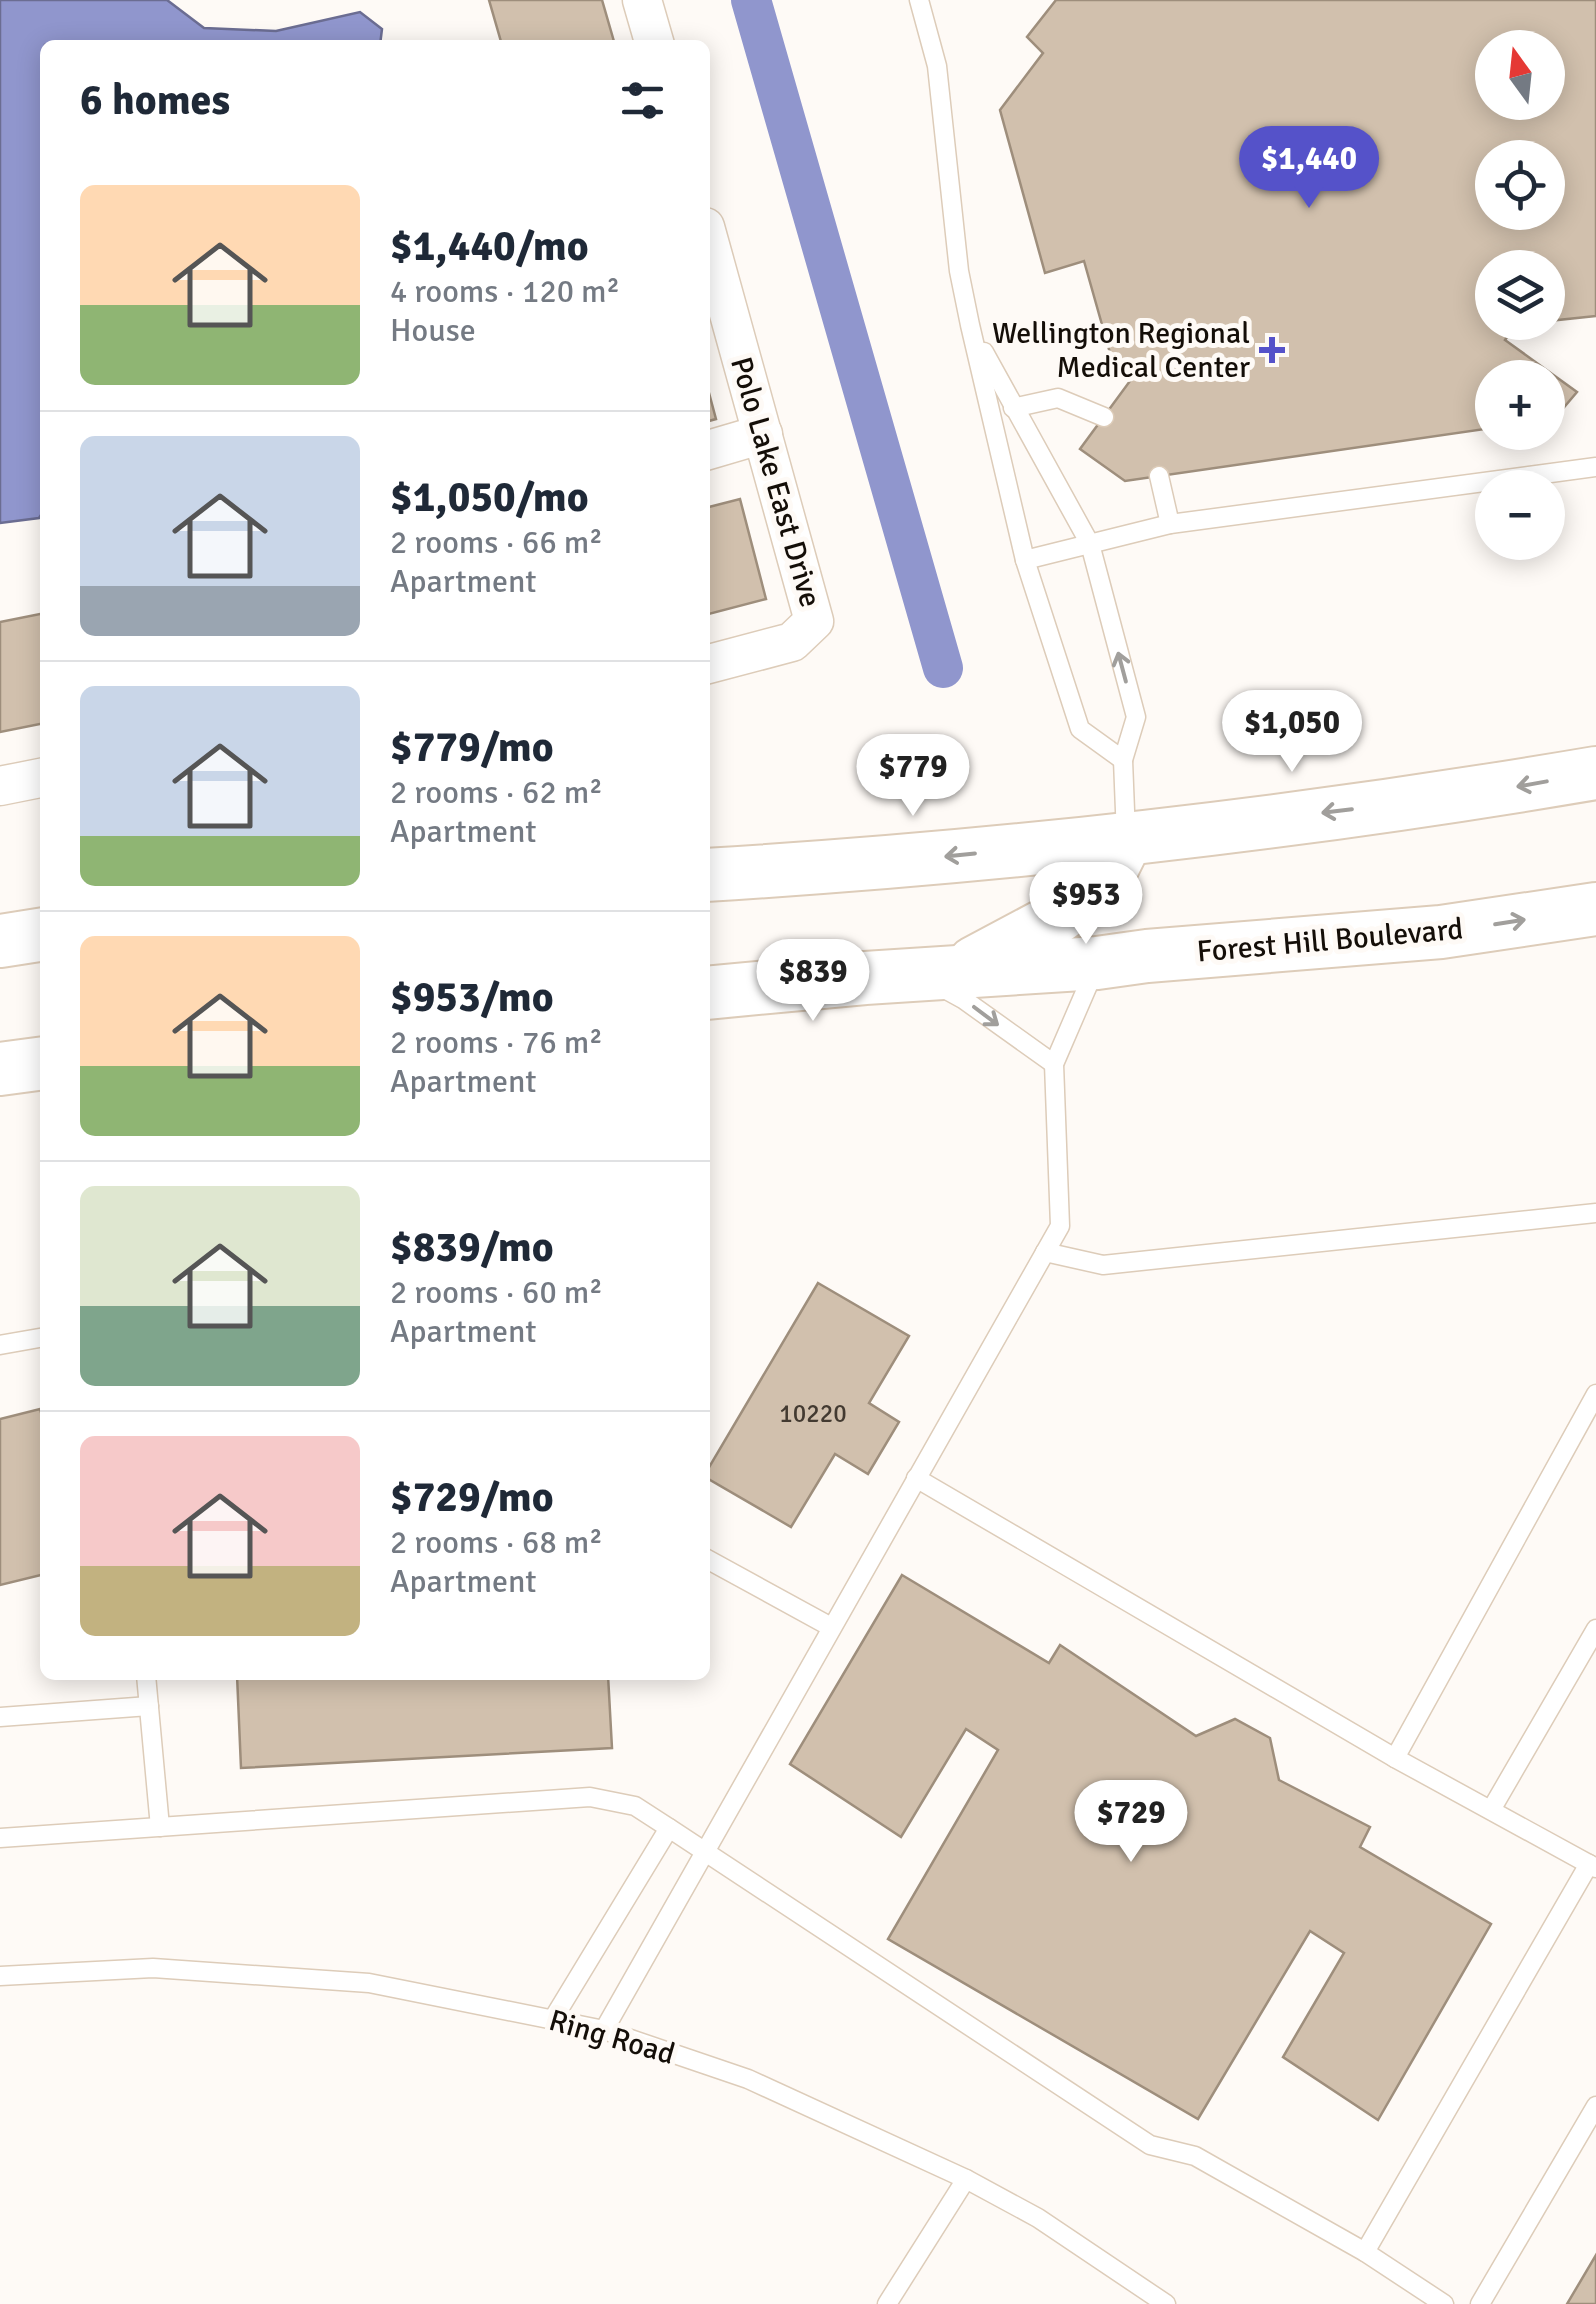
<!DOCTYPE html>
<meta charset="utf-8">
<style>
:root{--surface:#fff;--page:#f2f2f3;--text:#1f2937;--muted:#747a83;--line:#e0e1e3;--accent:#5552c9}
body{margin:0;font-family:Signika,sans-serif;background:var(--page);color:var(--text);height:100vh;display:flex;flex-direction:column;font-size:38px;white-space:nowrap}
*{box-sizing:border-box;margin:0}
p{font-size:32px;color:var(--muted)}
.icon{flex:none;width:55px;height:55px;fill:none;stroke:currentColor;stroke-width:2;stroke-linecap:round;stroke-linejoin:round}
.map{position:relative;flex:1;overflow:hidden}
.sheet{position:absolute;left:40px;top:40px;width:670px;height:1640px;display:flex;flex-direction:column;background:var(--surface);border-radius:15px;box-shadow:0 5px 25px #0003}
.sheet>*{flex:none}
.needle{width:65px;rotate:345deg}
.tools{position:absolute;left:1475px;top:30px;display:grid;gap:20px}
.tools a{display:grid;place-items:center;width:90px;height:90px;border-radius:50%;background:var(--surface);box-shadow:0 5px 25px #0003;font-size:50px}
.price{position:absolute;translate:-50% -85px;padding:0 22px;border-radius:35px;background:#fff;color:#222;font-size:32px;line-height:65px;filter:drop-shadow(0 2px 5px #0008)}
.price::after{content:'';position:absolute;left:50%;top:60px;width:30px;height:22px;margin-left:-15px;background:inherit;clip-path:polygon(0 0,100% 0,50% 100%)}
.price.active{background:var(--accent);color:#fff}
ul{padding:0;list-style:none}
li{display:flex;align-items:center;gap:30px;height:250px;padding:0 40px}
li+li{border-top:2px solid var(--line)}
li span{display:grid;place-items:center;flex:none;width:280px;height:200px;border-radius:15px;color:#555}
li>.icon{margin-inline-start:auto}
span .icon{width:120px;height:120px;fill:#fffc;stroke-width:1}
li b{font-size:42px}
h2{display:flex;justify-content:space-between;align-items:center;height:120px;padding:0 40px;font-size:42px}
.map>svg:first-child{display:block}
.water{fill:#9096cd;stroke:#6b6d92;stroke-width:2.5}
.lines{fill:none;stroke-linecap:round;stroke-linejoin:round}
.canal{stroke:#9096cd;stroke-width:40}
.building{fill:#d1c0ad;stroke:#9e8e7c;stroke-width:2.5;fill-rule:evenodd}
.service-casing{stroke:#ddccb9;stroke-width:21}
.minor-casing{stroke:#ddccb9;stroke-width:41}
.secondary-casing{stroke:#ddccb9;stroke-width:56}
.service{stroke:#fff;stroke-width:18}
.minor{stroke:#fff;stroke-width:38}
.secondary{stroke:#fff;stroke-width:52}
.oneway{stroke:#a19f9c}
.poi-dot{fill:#5552c9;stroke:#fefaf6;stroke-width:4}
.labels{text-anchor:middle;stroke-width:10;stroke-linejoin:round;paint-order:stroke}
.number-label{font-size:25px;fill:#433a31}
.poi-label{font-size:30px;fill:#140e08;stroke:#fefaf6;text-anchor:end}
.street-label{font-size:30px;fill:#140e08;stroke:#fefaf6}
</style>
<div class="map">
<svg width="1596" height="2304" viewBox="0 0 1596 2304">
<rect width="100%" height="100%" fill="#fefaf6"/>
<polygon class="water" points="0,0 167,0 204,28 276,31 360,12 382,29 380,45 45,45 45,509 39,518 0,523"/>
<g class="lines">
<polyline class="canal" points="751,0 943,668"/>
</g>
<g class="building">
<polygon points="489,0 602,0 615,45 502,45"/>
<path d="M1056 0H1596V316L1548 321V268H1492V322H1539L1516 325 1505 340 1577 392 1555 418 1548 420V378H1492V428L1125 481 1080 449 1130 381 1114 367 1084 261 1045 273 1000 110 1043 53 1027 37ZM1492 48H1548V102H1492ZM1492 158H1548V212H1492Z"/>
<polygon points="705,378 716,419 705,422"/>
<polygon points="740,499 766,599 705,615 705,508"/>
<polygon points="45,613 45,723 0,732 0,622"/>
<polygon points="818,1283 909,1336 869,1403 899,1422 868,1474 835,1454 791,1527 705,1477 705,1474"/>
<polygon points="40,1409 45,1427 45,1574 0,1585 0,1419"/>
<polygon points="902,1575 1049,1663 1060,1645 1196,1736 1235,1719 1270,1738 1279,1780 1370,1827 1360,1847 1491,1924 1378,2120 1283,2057 1344,1953 1310,1931 1198,2119 888,1939 998,1750 966,1729 901,1837 790,1764"/>
<polygon points="237,1675 608,1675 612,1748 241,1768"/>
<polygon points="1596,2255 1596,2304 1567,2304"/>
</g>
<g class="lines">
<defs>
<g id="service">
<polyline points="919,0 937,66 959,271 970,325 1025,560 1080,729 1123,760"/>
<polyline points="984,352 1090,544 1136,717 1123,760 1126,836"/>
<polyline points="1013,408 1058,398 1104,417"/>
<polyline points="1159,476 1170,524"/>
<polyline points="1025,560 1170,524 1596,467"/>
<polyline points="943,988 963,999 1054,1064"/>
<polyline points="1045,1252 1103,1265 1596,1213"/>
<polyline points="0,1345 45,1337"/>
<polyline points="916,1478 1395,1758 1596,1868"/>
<polyline points="705,1558 831,1627"/>
<polyline points="146,1675 160,1827"/>
<polyline points="0,1717 149,1706"/>
<polyline points="1395,1758 1596,1394"/>
<polyline points="1491,1810 1596,1629"/>
<polyline points="669,1828 1150,2145 1195,2156 1365,2252"/>
<polyline points="0,1838 590,1797 635,1806 669,1828 553,2019"/>
<polyline points="0,1976 153,1968 369,1983 604,2030 748,2079 966,2179 1038,2218 1166,2304"/>
<polyline points="604,2030 1060,1226 1054,1064 1095,969"/>
<polyline points="887,2304 966,2179"/>
<polyline points="1444,2304 1365,2252 1589,1864"/>
<polyline points="1480,2304 1596,2106"/>
</g>
<g id="minor">
<polyline points="642,0 655,45"/>
<polyline points="705,227 814,621 792,642 705,665"/>
<polyline points="705,451 763,434"/>
<polyline points="0,786 45,777"/>
</g>
<g id="secondary">
<path d="M705 875C1003 857 1301 823 1596 773"/>
<polyline points="0,941 45,934"/>
<polyline points="974,963 1049,923 1104,884 1127,838"/>
<polyline points="705,993 865,978 1097,963 1147,956 1441,932 1596,909"/>
<polyline points="0,1069 45,1063"/>
</g>
</defs>
<use href="#service" class="service-casing"/>
<use href="#minor" class="minor-casing"/>
<use href="#secondary" class="secondary-casing"/>
<use href="#service" class="service"/>
<use href="#minor" class="minor"/>
<use href="#secondary" class="secondary"/>
</g>
<defs><path id="oneway-shaft" d="M-6 0H5M1.5-3L5.5 0L1.5 3" fill="none" stroke-width="1.6" stroke-linecap="round" stroke-linejoin="round" transform="scale(2.5)"/></defs>
<g class="oneway">
<use href="#oneway-shaft" transform="translate(1122 667) rotate(-105)"/>
<use href="#oneway-shaft" transform="translate(1532 784) rotate(170)"/>
<use href="#oneway-shaft" transform="translate(1337 811) rotate(173)"/>
<use href="#oneway-shaft" transform="translate(960 855) rotate(174)"/>
<use href="#oneway-shaft" transform="translate(1510 922) rotate(-9)"/>
<use href="#oneway-shaft" transform="translate(986 1016) rotate(37)"/>
</g>
<path class="poi-dot" d="M1267 335h10v10h10v10h-10v10h-10v-10h-10v-10h10z"/>
<g class="labels">
<g class="number-label">
<text x="813" y="1422">10220</text>
</g>
<g class="poi-label">
<text x="1250" y="343">Wellington Regional<tspan x="1250" dy="34">Medical Center</tspan></text>
</g>
<g class="street-label">
<text transform="translate(776 482) rotate(74)" y="10">Polo Lake East Drive</text>
<text transform="translate(1330 940) rotate(-5)" y="10">Forest Hill Boulevard</text>
<text transform="translate(612 2037) rotate(16)" y="10">Ring Road</text>
</g>
</g>
</svg>
<div class="tools">
<a><svg class="needle" viewBox="-14 -14 28 28"><path d="M0-13l5 13h-10z" fill="#e53935"/><path d="M0 13l5-13h-10z" fill="#747a83"/></svg></a>
<a><svg class="icon" aria-label="locate" viewBox="0 0 24 24"><circle cx="12" cy="12" r="6"/><path d="M12 2v4M12 18v4M2 12h4M18 12h4"/></svg></a>
<a><svg class="icon" aria-label="layers" viewBox="0 0 24 24"><path d="M12 4l9 5-9 5-9-5zM3 14l9 5 9-5"/></svg></a>
<a>+</a>
<a>−</a>
</div>
<b class="price active" style="left:1309px;top:211px">$1,440</b>
<b class="price" style="left:1292px;top:775px">$1,050</b>
<b class="price" style="left:913px;top:819px">$779</b>
<b class="price" style="left:1086px;top:947px">$953</b>
<b class="price" style="left:813px;top:1024px">$839</b>
<b class="price" style="left:1131px;top:1865px">$729</b>
<section class="sheet">
<h2>6 homes<svg class="icon" aria-label="filters" viewBox="0 0 24 24"><path d="M4 7h16M4 17h16"/><circle cx="9" cy="7" r="2"/><circle cx="15" cy="17" r="2"/></svg></h2>
<ul>
<li><span style="background:linear-gradient(#ffd9b3 60%,#8fb573 0)"><svg class="icon" aria-label="home" viewBox="0 0 24 24"><path d="M3 11l9-7 9 7M6 9v11h12V9"/></svg></span><div><b>$1,440/mo</b><p>4 rooms · 120 m²</p><p>House</p></div></li>
<li><span style="background:linear-gradient(#c9d6e8 75%,#9aa5b1 0)"><svg class="icon" aria-label="home" viewBox="0 0 24 24"><path d="M3 11l9-7 9 7M6 9v11h12V9"/></svg></span><div><b>$1,050/mo</b><p>2 rooms · 66 m²</p><p>Apartment</p></div></li>
<li><span style="background:linear-gradient(#c9d6e8 75%,#8fb573 0)"><svg class="icon" aria-label="home" viewBox="0 0 24 24"><path d="M3 11l9-7 9 7M6 9v11h12V9"/></svg></span><div><b>$779/mo</b><p>2 rooms · 62 m²</p><p>Apartment</p></div></li>
<li><span style="background:linear-gradient(#ffd9b3 65%,#8fb573 0)"><svg class="icon" aria-label="home" viewBox="0 0 24 24"><path d="M3 11l9-7 9 7M6 9v11h12V9"/></svg></span><div><b>$953/mo</b><p>2 rooms · 76 m²</p><p>Apartment</p></div></li>
<li><span style="background:linear-gradient(#dfe7d0 60%,#7fa58c 0)"><svg class="icon" aria-label="home" viewBox="0 0 24 24"><path d="M3 11l9-7 9 7M6 9v11h12V9"/></svg></span><div><b>$839/mo</b><p>2 rooms · 60 m²</p><p>Apartment</p></div></li>
<li><span style="background:linear-gradient(#f6c9c9 65%,#c2b280 0)"><svg class="icon" aria-label="home" viewBox="0 0 24 24"><path d="M3 11l9-7 9 7M6 9v11h12V9"/></svg></span><div><b>$729/mo</b><p>2 rooms · 68 m²</p><p>Apartment</p></div></li>
</ul>
</section>
</div>
